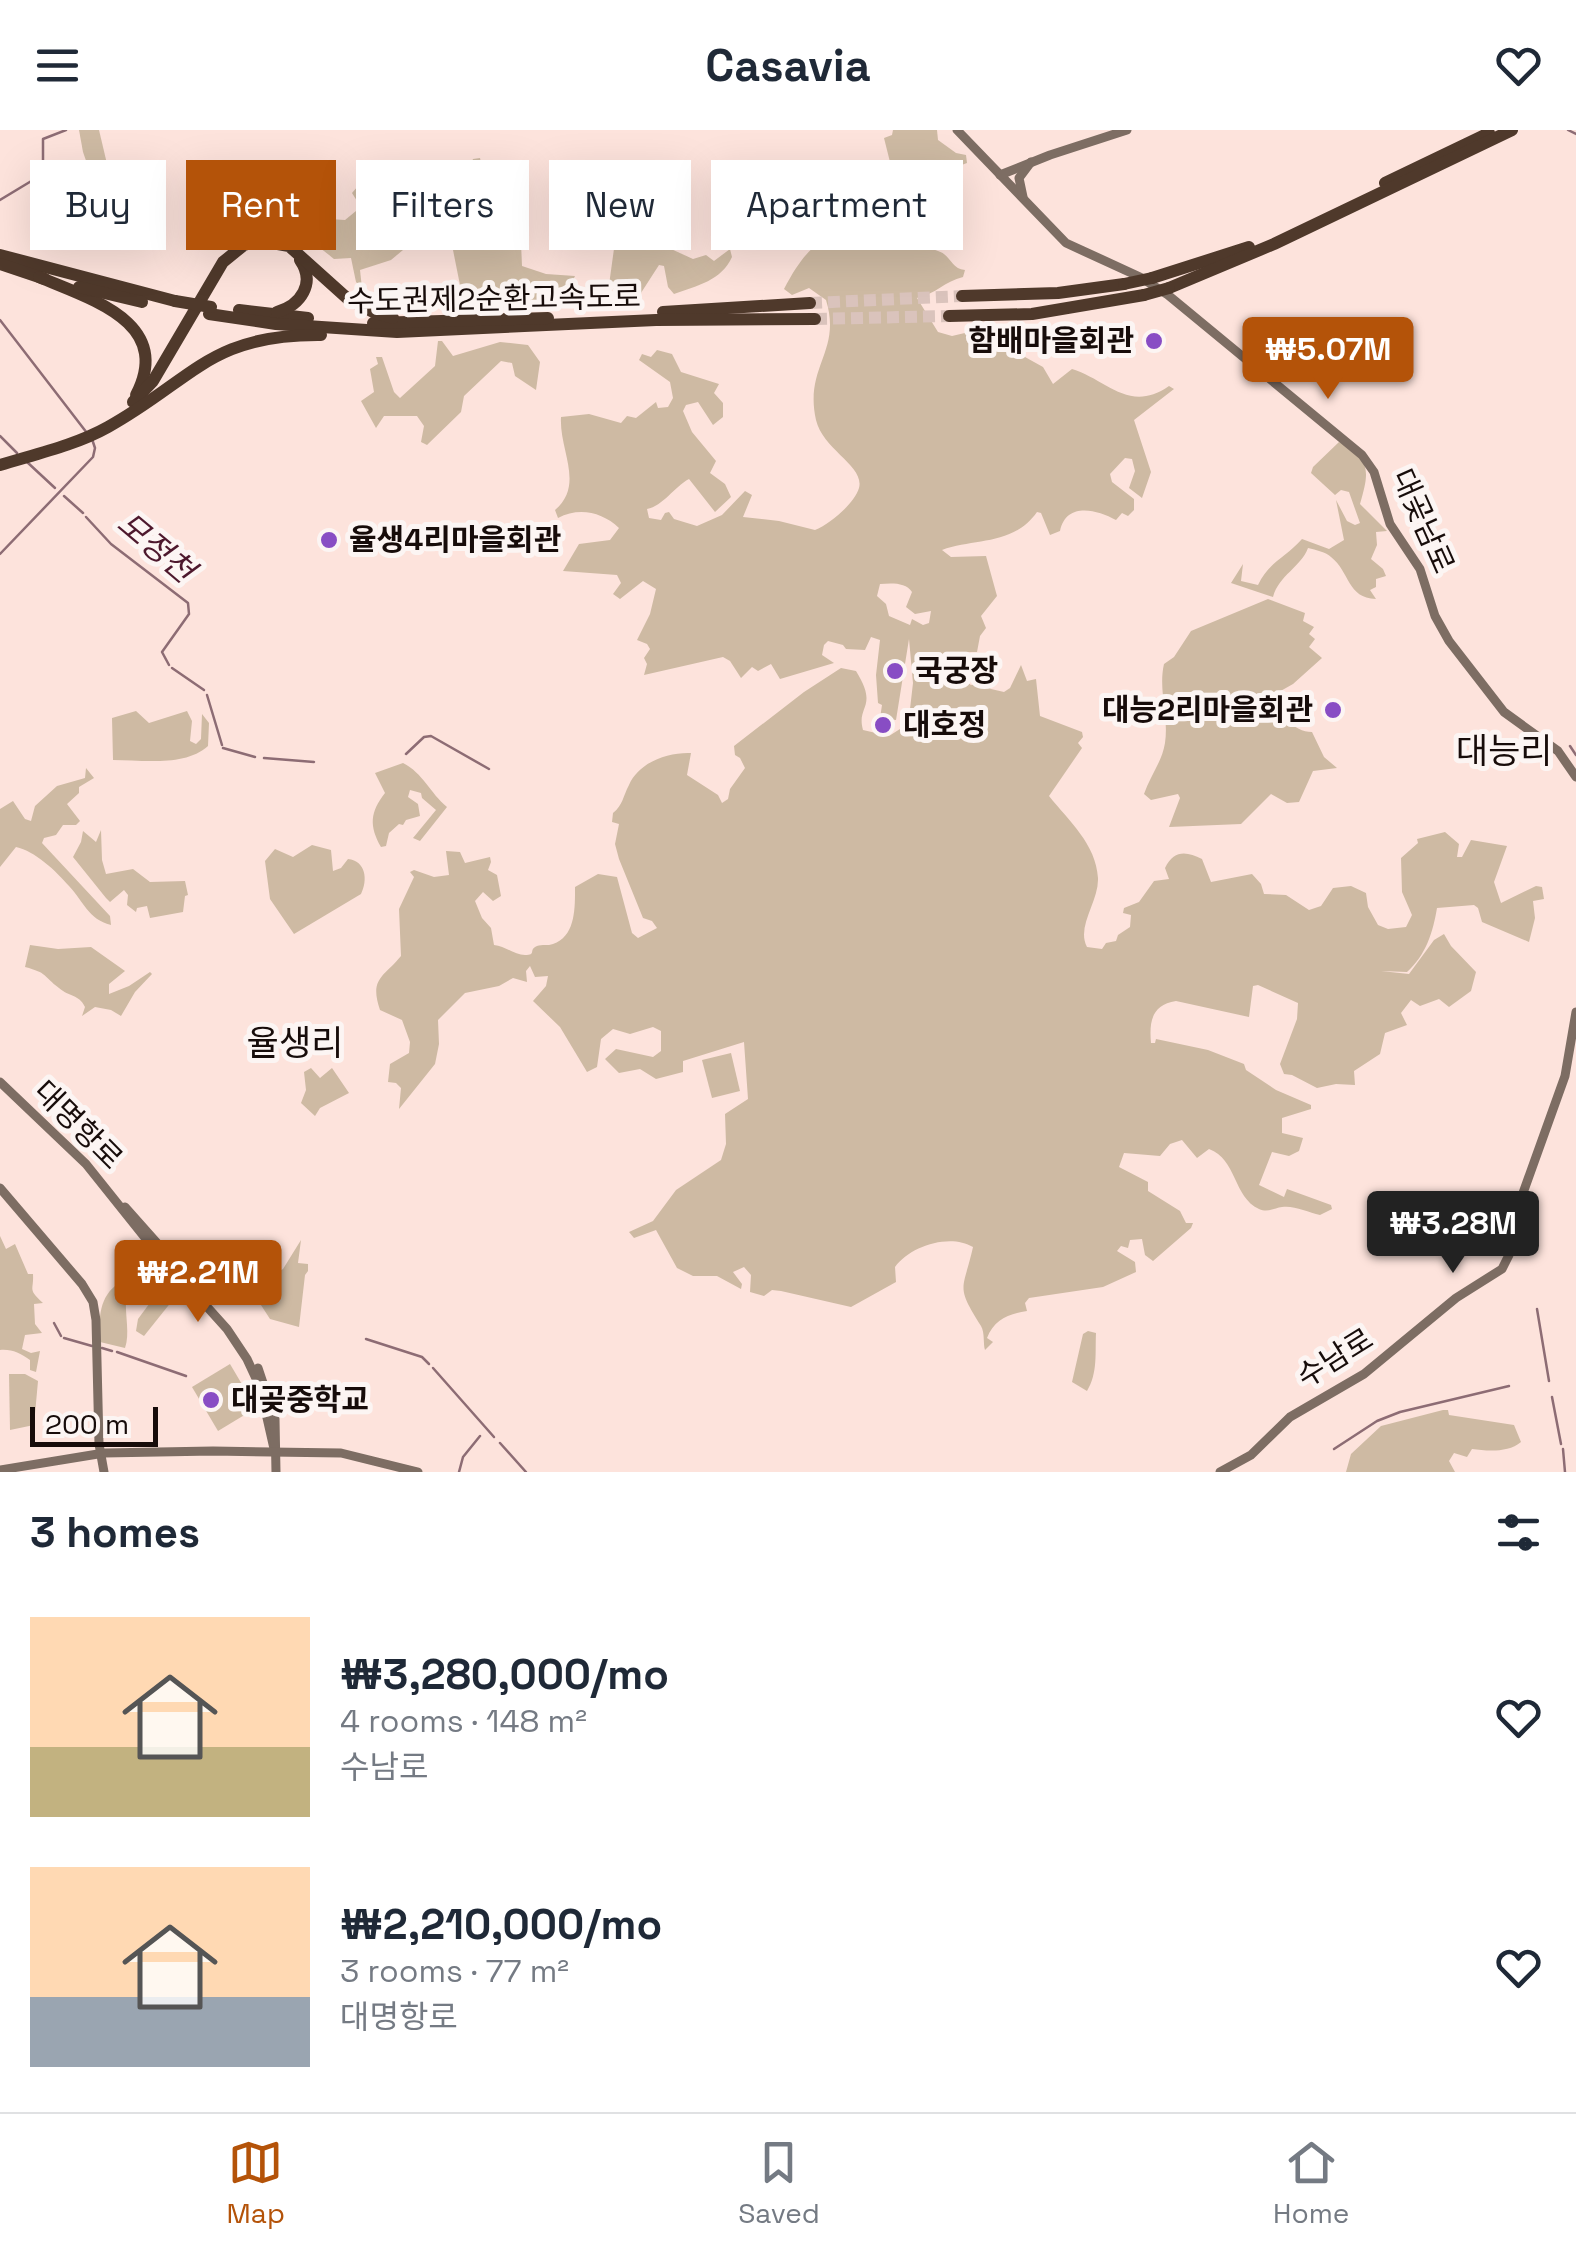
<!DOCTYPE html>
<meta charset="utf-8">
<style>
:root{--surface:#fff;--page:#f2f2f3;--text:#1f2937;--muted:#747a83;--line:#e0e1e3;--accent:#b45309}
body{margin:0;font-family:"Space Grotesk","Noto Sans KR",sans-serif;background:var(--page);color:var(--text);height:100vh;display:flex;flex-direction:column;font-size:38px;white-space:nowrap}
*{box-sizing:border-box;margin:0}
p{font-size:32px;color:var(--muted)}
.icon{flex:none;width:55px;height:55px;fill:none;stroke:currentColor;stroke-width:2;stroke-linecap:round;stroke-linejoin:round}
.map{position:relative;height:1342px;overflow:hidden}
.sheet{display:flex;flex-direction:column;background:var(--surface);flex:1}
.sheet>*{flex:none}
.hud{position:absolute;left:30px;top:30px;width:1000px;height:90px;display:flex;gap:20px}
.scale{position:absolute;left:30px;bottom:25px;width:128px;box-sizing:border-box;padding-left:10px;border:5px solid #170c0a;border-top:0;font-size:28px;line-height:35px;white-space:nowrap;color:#170c0a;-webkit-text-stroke:8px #fcf5f3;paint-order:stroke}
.price{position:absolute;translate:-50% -85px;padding:0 22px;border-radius:10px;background:var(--accent);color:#fff;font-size:32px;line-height:65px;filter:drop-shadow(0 2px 5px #0008)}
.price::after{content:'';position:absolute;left:50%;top:60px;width:30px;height:22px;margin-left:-15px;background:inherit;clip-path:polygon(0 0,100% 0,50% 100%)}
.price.current{background:#222;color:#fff}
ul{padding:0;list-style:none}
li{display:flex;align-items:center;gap:30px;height:250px;padding:0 30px}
li span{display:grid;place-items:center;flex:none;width:280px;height:200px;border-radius:0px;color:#555}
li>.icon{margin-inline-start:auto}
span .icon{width:120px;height:120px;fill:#fffc;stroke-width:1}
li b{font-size:42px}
h2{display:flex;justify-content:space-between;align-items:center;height:120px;padding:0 30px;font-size:42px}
.tag{padding:0 35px;border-radius:0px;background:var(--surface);box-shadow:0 10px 40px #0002;font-size:35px;line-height:90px}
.tag.current{background:var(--accent);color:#fff}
header{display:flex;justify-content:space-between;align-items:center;height:130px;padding:0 30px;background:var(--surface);font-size:45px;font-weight:800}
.tab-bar{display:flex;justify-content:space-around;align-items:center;height:140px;border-top:2px solid var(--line);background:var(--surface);font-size:28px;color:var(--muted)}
.tab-bar a{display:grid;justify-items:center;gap:5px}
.tab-bar .current{color:var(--accent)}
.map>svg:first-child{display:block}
.green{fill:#cebaa3;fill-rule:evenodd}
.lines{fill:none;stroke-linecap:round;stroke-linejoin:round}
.stream{stroke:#8d6c74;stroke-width:2.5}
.highway-tunnel{stroke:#dac3bc;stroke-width:12;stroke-dasharray:12 6;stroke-linecap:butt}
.secondary{stroke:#7d6d63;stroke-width:9}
.highway{stroke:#4f392b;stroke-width:12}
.highway-bridge{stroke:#4f392b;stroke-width:12}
.poi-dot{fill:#884dc4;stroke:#fcf5f3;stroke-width:4}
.labels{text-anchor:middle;stroke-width:10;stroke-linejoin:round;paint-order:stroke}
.street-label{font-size:30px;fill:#170c0a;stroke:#fcf5f3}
.poi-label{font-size:30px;font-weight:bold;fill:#170c0a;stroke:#fcf5f3;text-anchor:start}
.water-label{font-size:32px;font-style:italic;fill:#4d182d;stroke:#fcf5f3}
.quarter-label{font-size:35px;fill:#170c0a;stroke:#fcf5f3}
</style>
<header><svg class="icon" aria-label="menu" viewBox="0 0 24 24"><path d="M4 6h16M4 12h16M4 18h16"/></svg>Casavia<svg class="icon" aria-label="heart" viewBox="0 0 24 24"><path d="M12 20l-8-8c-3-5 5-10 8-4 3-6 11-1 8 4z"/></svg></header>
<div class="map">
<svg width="1576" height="1342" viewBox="0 0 1576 1342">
<rect width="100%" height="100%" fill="#fde3dc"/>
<g class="green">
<polygon points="79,0 99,0 116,72 98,65 83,22"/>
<polygon points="893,0 937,0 938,10 956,23 966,25 967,33 959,36 943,33 948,64 922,66 897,60 884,8 892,5"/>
<polygon points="480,28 484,47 505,55 512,49 520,49 514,91 521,112 522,136 546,144 575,146 558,181 534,173 506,171 489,178 474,175 462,165 453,120 473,87 478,53 466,47 473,29"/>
<path d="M662 33 668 42 669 51 656 63 658 75 666 79 684 70 687 72 678 100 670 107 669 118 693 129 706 125 714 131 730 119 732 127C722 150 697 156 674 164L668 157 664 136 659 135 639 166 626 170 609 155 621 68 633 54Z"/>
<path d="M358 56 383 72 385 75 378 77 385 96 403 120 391 130 360 140 362 158 356 152 351 128 334 129C307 107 299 99 265 99L274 88 289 84 294 76 300 75 303 82 319 80 329 89 345 90 356 81 357 71 352 63Z"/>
<path d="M900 64 914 67 935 79 908 102V106C921 121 923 115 938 121 951 125 951 139 965 140L963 147C945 151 936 164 917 168L938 202 952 206 986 198 993 209 1043 237 1053 254 1072 239C1106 249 1129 284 1169 256L1174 259 1134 290 1151 342 1142 368 1129 358 1135 341 1132 329 1125 328 1110 344 1112 352 1134 369V380L1128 386 1122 383 1116 390C1096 379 1066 372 1060 401L1050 405 1041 383 1037 382C1013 416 975 408 942 420L951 427 986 426 997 466 981 486 986 498 980 506 977 522H961L967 552 971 555 981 552 991 559 1004 562 1010 558 1021 535 1027 551 1036 549 1040 586 1082 602 1083 607 1078 613 1082 618 1049 666C1069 691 1096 714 1098 748 1099 772 1076 796 1087 817L1102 819 1106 813 1116 811 1118 805 1130 797 1131 785 1123 783 1124 778 1139 772 1154 751 1169 749 1165 738C1174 720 1186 721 1202 729L1211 752 1252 744 1261 754 1264 764 1286 765 1309 780 1321 776 1333 758 1351 756 1366 763 1368 777 1378 795 1388 799 1406 797 1412 785 1402 762 1401 728 1418 713 1417 709 1445 702 1459 714 1457 727H1462L1471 710 1507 716 1494 752 1501 773 1536 756 1542 757 1544 769 1533 771 1535 788 1529 812 1482 792 1478 778 1474 775 1437 778C1433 802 1426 825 1407 842L1381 841 1409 844 1434 810 1444 804 1451 816 1476 842 1471 861 1449 877 1439 869 1420 876 1411 870 1401 883 1407 895 1385 903 1380 924 1354 941 1355 955 1336 954 1317 958 1292 945 1284 944 1280 934 1297 889 1298 873 1258 855 1253 856 1249 887 1176 871C1152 875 1149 891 1151 913H1155L1156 909 1208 920 1244 934 1246 940 1276 960 1311 975V979L1282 988V1003L1303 1008 1299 1021 1289 1026 1272 1022 1259 1055 1284 1067 1287 1059 1331 1075 1332 1079 1320 1085C1308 1082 1293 1075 1282 1077 1274 1078 1268 1083 1259 1079 1233 1067 1237 1029 1209 1019L1197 1028 1182 1010 1170 1014 1160 1026 1124 1023 1119 1037 1148 1052V1061L1180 1081 1186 1093H1193L1191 1098 1153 1131 1145 1125 1142 1109 1130 1110 1128 1118 1121 1116 1117 1121 1135 1132 1136 1142 1103 1157 1029 1168 1025 1173 1027 1181C1008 1184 994 1190 987 1208L993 1212 985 1220C983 1214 985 1203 981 1196 955 1154 963 1162 973 1117 950 1103 910 1116 895 1137L896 1152 851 1177 781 1161 772 1160 764 1166 750 1162 751 1145 744 1137 733 1142 742 1154 741 1159 717 1146H693L677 1138 656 1100 634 1108 629 1102 653 1091 676 1060 721 1030 726 1014 725 984 748 969 744 912 683 931V942L656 949 640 939 619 943 605 929 616 919 653 927 661 921V901L653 897 630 904 613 899 601 909 597 937 587 942 560 897 533 871 546 856 548 846 535 847 530 836 526 841 527 852 513 848 499 856 465 863 438 890 439 914 435 934 399 979 401 958 396 953 388 952 390 934 409 923 410 912 402 890 380 880C369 848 384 847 401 826L399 779 414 747 410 742 414 740 434 747 449 745 446 721 460 722 465 733 490 727 491 732 488 740 497 745 501 766 493 771 483 762 475 771 482 788 491 798 494 815C505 816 515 825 525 825 537 825 528 820 537 816 542 814 548 816 553 814 576 806 575 777 575 757L598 744 617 747 632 803 638 808 657 798 652 791 643 788 619 729 615 714 619 694 612 692 613 683C623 675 623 666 629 655 639 632 668 622 691 623L687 645 718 665 722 673 728 669 730 659 745 638 740 628 735 625 734 616 804 562 841 538 856 541C879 578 856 575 863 600L889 606 900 599 902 579H910L913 553 909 509 896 590 880 588 882 575 878 573 876 545 880 510 871 507 865 520 846 519 843 515 828 511 824 515 822 525 834 533 780 549 771 534 758 541 752 537 741 548 730 531 723 527 644 545 647 534 644 528 650 519 647 514 637 510 650 484 656 459 643 451 620 469 613 464 621 453 617 445 563 441 579 414 610 410 619 398C602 382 579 377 558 388L555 380C585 354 559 321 561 287L589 284 621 293 627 286 636 288 656 272 658 278 668 277 673 268 670 252 639 230 642 224 651 227 657 220 672 224 681 242 719 254 714 263 723 273V287L713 295 698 272 686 275 683 281 692 302 716 331 710 343 725 354 731 367 715 382 689 349C674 357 663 376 647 379L649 388 661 390 665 383 669 382 674 389 697 396 722 385 745 361 752 365 743 387 779 391 815 400C830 394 854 374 859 358 865 336 823 320 816 290 804 236 842 222 826 170L809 158 792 165 784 159C811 107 831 101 886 87L890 67ZM880 454C891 453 906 452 912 462L906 477 915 484 931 481 929 493 923 495 912 489 910 495 889 486 886 474 877 466Z"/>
<polygon points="438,211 442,211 453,226 500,212 528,215 540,232 536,260 515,246 512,233 501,231 464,266 461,282 427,315 421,312 424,296 417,286 384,286 376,298 361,271 374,262 370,239 378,234 376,227 382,227 394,262 400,268 435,236"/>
<path d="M1339 312C1372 328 1369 343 1360 374L1387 401 1376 402 1377 415 1371 429 1383 439 1386 446 1376 449V457L1370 460 1376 469C1347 468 1350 442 1331 427 1326 422 1316 420 1308 418 1301 437 1279 445 1273 467L1231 453 1243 434 1241 451 1258 455C1269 432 1285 428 1302 409L1329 419 1344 410 1336 370 1347 391 1355 395 1360 393 1349 362 1341 360 1335 365 1311 343 1313 337Z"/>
<path d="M1268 469 1305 483 1303 491 1314 497 1309 504 1315 509 1309 517 1322 528 1293 554 1270 567C1277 583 1294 602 1312 602L1324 627 1337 638 1313 641 1299 672 1287 673 1271 664 1241 694 1169 697 1180 668 1178 664 1151 670 1144 664C1150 646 1162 632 1165 613 1169 586 1158 560 1164 534L1174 527 1191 501Z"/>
<path d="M136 581 149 593 187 581 192 591 190 611 196 614 201 609 202 584 209 593 208 616C185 637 142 630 113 630L112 588Z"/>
<path d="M403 633C423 643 430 663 447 677L420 711 413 708 436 680 422 668 421 663 410 660 408 667 418 674 420 686 406 690 403 695 399 694 389 703 386 716 381 717C369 696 370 682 385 663L375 643Z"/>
<path d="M86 638 94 648 79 657V663L67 674 80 691 76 695H63L56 705 44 708 42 713 110 786 111 795C88 789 84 772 69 756 56 741 35 721 16 717L0 737V679L13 671 25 689 31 691 35 676 57 656 85 648Z"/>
<polygon points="101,700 102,730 106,744 133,739 150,752 185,751 188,765 185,766 183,782 150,788 147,776 137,778 136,782 127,775 128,765 124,760 110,772 106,768 73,727 81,712 83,701 96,712"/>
<path d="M312 715 331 720 333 741 341 738 348 729C366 731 368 750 361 764L294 804 270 769 265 731 275 719 293 727Z"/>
<path d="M30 815 58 819 91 817 125 841 109 854V864L129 856 150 842 152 844 135 862 121 886 111 880 95 877 82 886 85 877C79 864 69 867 59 858 43 846 48 843 25 837Z"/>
<polygon points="731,923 740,961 712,968 702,930"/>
<polygon points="311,938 320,948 332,938 349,963 320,978 315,986 301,973 306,960 304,942"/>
<path d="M0 1106 6 1119 15 1114 28 1144H33C34 1161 27 1158 43 1173L34 1174 35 1194 42 1203 25 1205 22 1219 31 1223 40 1221 36 1242 30 1240V1230C20 1223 12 1219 0 1220Z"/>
<polygon points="301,1110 298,1133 308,1134 308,1141 305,1145 299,1197 270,1189 259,1172 268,1148 283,1139"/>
<path d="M115 1156 126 1170C125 1186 130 1204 125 1218L100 1212C99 1192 98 1170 115 1156Z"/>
<polygon points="158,1162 172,1171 144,1206 136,1201 138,1189"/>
<path d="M1088 1201 1096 1203C1095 1223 1098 1243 1087 1261L1072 1252 1083 1204Z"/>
<polygon points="230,1234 256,1278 218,1301 192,1257"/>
<polygon points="9,1244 25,1244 38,1251 34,1295 10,1300"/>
<path d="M1443 1280H1448L1449 1285 1514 1295 1521 1312C1508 1323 1487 1321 1472 1319L1467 1327 1454 1323 1449 1331 1455 1342H1346L1351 1324 1381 1296Z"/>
</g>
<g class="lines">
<g class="stream">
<polyline points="1568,0 1576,4"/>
<polyline points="0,70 38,47 43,37 43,9 66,0"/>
<polyline points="0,190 87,303"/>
<polyline points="0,306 17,323"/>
<polyline points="27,332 55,358"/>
<polyline points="64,366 83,383"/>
<polyline points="86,387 111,414 188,473 189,484 162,522 169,535"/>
<polyline points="0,424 93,327 95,318 92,309"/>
<polyline points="172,538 204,560"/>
<polyline points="207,565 222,615"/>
<polyline points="1570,616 1576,625"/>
<polyline points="223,618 255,627"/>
<polyline points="406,624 424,607 431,606 489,639"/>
<polyline points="264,628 314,632"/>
<polyline points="1537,1179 1549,1251"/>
<polyline points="54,1193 61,1206"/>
<polyline points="64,1208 92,1216"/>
<polyline points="366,1209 422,1227 429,1234"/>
<polyline points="102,1218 112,1221"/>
<polyline points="117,1222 186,1246"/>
<polyline points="433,1238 494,1307"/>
<polyline points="1552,1267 1561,1314"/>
<polyline points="500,1313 526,1342"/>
<polyline points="1334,1319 1377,1291 1400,1282 1509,1256"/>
<polyline points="1563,1319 1565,1342"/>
<polyline points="459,1342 463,1327 480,1306"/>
</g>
<g class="highway-tunnel">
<polyline points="810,173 962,166"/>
<polyline points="815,189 949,186"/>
</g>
<g class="secondary">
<polyline points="957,0 1066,113 1140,147 1168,165 1362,325 1374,342 1390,394 1420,439 1435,486 1449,511 1504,582 1558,621 1576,647"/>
<polyline points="1000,45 1050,25 1127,0"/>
<polyline points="1023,67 1019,48 1031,32"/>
<polyline points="0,952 86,1034 146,1109 227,1199 247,1229 260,1257 275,1323"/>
<polyline points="0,1058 82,1154 93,1172 96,1190 99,1314 104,1342"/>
<polyline points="125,1077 181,1140"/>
<polyline points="258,1238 275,1289 276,1342"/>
<polyline points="0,1340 104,1323 213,1321 341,1323 418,1342"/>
<polyline points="1220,1342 1251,1325 1290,1287 1364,1244 1456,1168 1502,1139 1509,1125 1523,1063 1565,946 1576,882"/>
</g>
<g class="highway">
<polyline points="1385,53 1489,3"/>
<polyline points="0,125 175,171"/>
<polyline points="0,134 45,149"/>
<path d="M39 147C90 169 174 192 136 265"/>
<polyline points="1152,148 1249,117"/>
<polyline points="79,157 142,172"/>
<polyline points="1169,158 1274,114 1512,0"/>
<polyline points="962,166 1058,163 1124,154"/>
<polyline points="239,180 308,188"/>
<path d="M277 182C301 175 316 153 300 130"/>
<polyline points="663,182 810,173"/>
<polyline points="209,184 276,194 397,202 656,190 815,189"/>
<polyline points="949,186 1032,184 1144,165"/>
<polyline points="373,193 548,188"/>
<polyline points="133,272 153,251 223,132 244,115 261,111 289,116 348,169 375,183 393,188"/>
<path d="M0 335C36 324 76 315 108 297 194 249 210 204 321 205"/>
</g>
<g class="highway-bridge">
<polyline points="1124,154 1152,148"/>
<polyline points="1144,165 1169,158"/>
<polyline points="175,171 211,177"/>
</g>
</g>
<g class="poi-dot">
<circle cx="1154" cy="211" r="10"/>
<circle cx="329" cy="410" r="10"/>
<circle cx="895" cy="541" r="10"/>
<circle cx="1333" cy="580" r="10"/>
<circle cx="883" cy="595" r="10"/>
<circle cx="211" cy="1270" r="10"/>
</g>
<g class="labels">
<g class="street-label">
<text transform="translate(494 169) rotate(-1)" y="10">수도권제2순환고속도로</text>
<text transform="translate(1423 391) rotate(66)" y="10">대곶남로</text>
<text transform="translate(78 995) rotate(45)" y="10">대명항로</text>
<text transform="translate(1335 1228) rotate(-32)" y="10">수남로</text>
</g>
<g class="poi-label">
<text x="1134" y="221" text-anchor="end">함배마을회관</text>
<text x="349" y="420">율생4리마을회관</text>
<text x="915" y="551">국궁장</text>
<text x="1313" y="590" text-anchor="end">대능2리마을회관</text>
<text x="903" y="605">대호정</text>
<text x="231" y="1280">대곶중학교</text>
</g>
<g class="water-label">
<text transform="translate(156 417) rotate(40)" y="11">모정천</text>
</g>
<g class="quarter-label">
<text x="1504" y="633">대능리</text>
<text x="295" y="925">율생리</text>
</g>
</g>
</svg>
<div class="scale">200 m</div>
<b class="price" style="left:1328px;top:272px">₩5.07M</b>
<b class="price current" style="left:1453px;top:1146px">₩3.28M</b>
<b class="price" style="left:198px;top:1195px">₩2.21M</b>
<div class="hud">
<a class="tag">Buy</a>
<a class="tag current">Rent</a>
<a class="tag">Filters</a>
<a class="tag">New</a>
<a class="tag">Apartment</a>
</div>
</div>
<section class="sheet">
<h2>3 homes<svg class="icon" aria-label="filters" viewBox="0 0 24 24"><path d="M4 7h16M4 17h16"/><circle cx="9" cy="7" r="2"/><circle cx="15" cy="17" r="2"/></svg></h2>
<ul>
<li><span style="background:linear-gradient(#ffd9b3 65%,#c2b280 0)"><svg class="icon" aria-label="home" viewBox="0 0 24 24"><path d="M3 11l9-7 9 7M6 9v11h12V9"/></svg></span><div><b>₩3,280,000/mo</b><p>4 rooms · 148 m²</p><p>수남로</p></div><svg class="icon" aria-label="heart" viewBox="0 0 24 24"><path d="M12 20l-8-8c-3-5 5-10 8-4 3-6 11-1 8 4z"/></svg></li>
<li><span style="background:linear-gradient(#ffd9b3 65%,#9aa5b1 0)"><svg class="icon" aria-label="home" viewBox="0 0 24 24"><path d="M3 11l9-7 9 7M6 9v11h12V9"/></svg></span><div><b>₩2,210,000/mo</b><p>3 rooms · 77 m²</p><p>대명항로</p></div><svg class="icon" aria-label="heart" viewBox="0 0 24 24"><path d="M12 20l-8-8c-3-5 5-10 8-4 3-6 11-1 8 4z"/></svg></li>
</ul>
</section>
<nav class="tab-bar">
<a class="current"><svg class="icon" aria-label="map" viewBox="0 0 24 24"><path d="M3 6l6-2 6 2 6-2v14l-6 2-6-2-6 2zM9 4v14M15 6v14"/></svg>Map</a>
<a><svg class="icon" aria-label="saved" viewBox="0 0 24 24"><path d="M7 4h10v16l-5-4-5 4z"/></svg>Saved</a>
<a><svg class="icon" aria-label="home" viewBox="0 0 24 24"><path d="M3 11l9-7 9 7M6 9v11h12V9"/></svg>Home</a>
</nav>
